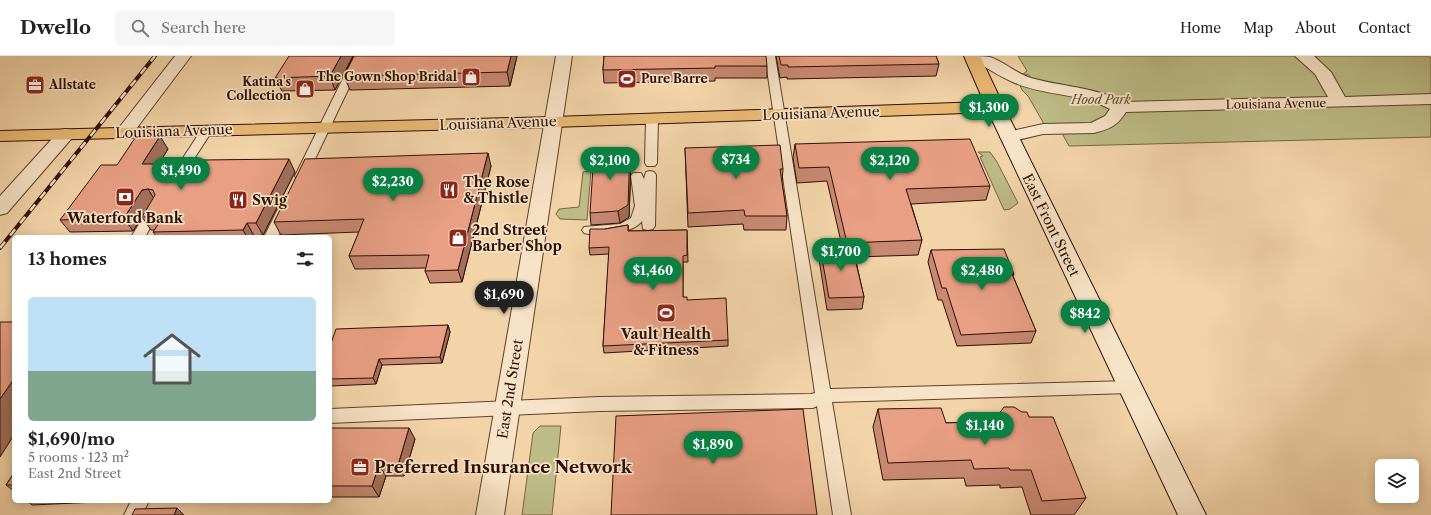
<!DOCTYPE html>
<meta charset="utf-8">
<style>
:root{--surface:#fff;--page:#f6f6f6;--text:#222;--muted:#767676;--line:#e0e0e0;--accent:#0b8043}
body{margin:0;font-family:"Libre Caslon Text",serif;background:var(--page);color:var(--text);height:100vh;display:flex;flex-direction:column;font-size:15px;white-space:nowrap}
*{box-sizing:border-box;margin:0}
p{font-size:13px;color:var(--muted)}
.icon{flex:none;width:22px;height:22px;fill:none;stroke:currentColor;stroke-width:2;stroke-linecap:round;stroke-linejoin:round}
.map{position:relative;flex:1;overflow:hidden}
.details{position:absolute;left:12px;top:179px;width:320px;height:268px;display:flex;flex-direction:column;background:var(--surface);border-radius:6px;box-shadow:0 2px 10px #0003}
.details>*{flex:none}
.buttons{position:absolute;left:1375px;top:403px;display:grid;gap:8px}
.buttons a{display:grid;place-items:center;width:44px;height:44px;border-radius:6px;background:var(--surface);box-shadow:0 2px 10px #0003;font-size:20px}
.price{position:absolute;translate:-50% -34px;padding:0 9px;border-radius:14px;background:var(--accent);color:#fff;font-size:13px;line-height:26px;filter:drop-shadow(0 1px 2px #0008)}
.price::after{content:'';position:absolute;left:50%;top:24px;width:12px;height:9px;margin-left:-6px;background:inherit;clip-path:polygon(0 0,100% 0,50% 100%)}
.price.on{background:#222;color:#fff}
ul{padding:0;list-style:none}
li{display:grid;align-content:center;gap:8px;height:212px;padding:0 16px}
li span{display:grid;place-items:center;height:124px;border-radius:6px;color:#555}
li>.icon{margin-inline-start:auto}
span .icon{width:72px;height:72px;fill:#fffc;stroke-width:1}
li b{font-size:17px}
h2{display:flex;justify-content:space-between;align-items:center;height:48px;padding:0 16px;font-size:17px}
header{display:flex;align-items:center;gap:24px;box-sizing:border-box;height:56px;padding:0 20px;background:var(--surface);border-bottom:1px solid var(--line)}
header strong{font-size:19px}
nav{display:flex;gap:22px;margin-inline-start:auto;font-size:14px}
.search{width:280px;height:36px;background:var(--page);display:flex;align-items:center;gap:10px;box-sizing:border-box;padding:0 14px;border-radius:6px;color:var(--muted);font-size:15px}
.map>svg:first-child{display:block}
.green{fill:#bdbc86;stroke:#766643}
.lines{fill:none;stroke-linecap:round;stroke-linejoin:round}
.service-casing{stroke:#5f402a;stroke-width:2}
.minor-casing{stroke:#5f402a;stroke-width:2}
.secondary-casing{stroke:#2e0f00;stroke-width:2}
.primary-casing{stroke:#2e0f00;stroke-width:2}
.service{fill:#f7e3c7;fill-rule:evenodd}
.minor{fill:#f7e3c7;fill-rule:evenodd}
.secondary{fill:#f7e3c7;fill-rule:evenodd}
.primary{fill:#eaba74;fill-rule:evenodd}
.rail-casing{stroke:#2e0f00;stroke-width:4}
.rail{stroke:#f7e3c7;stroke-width:2.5;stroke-dasharray:8;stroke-linecap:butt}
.wall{fill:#c88972;stroke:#2e0f00}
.shaded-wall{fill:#a26f5c;stroke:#2e0f00}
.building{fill:#e89f84;stroke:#2e0f00}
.labels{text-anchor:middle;stroke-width:3.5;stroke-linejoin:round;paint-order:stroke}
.far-poi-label{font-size:12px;font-weight:bold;fill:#2e0f00;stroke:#f7e3c7;text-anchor:end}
.far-park-label{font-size:12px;font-style:italic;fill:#604c2f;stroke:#f7e3c7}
.far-street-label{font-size:12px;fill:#2e0f00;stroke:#f7e3c7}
.street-label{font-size:14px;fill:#2e0f00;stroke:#f7e3c7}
.poi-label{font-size:14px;font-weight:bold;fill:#2e0f00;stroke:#f7e3c7;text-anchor:start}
.near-poi-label{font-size:17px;font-weight:bold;fill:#2e0f00;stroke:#f7e3c7;text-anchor:start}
</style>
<header>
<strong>Dwello</strong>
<div class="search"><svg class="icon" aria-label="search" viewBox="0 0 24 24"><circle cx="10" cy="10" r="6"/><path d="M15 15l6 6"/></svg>Search here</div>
<nav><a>Home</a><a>Map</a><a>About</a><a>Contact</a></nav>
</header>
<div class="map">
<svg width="1431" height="459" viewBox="0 0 1431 459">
<rect width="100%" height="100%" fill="#f3d4a9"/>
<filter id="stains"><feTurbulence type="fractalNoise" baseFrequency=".005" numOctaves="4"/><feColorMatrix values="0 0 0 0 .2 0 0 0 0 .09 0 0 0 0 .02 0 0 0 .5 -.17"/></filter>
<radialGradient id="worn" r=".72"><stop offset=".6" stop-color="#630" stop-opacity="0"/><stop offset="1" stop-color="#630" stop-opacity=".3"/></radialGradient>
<g class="green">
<polygon points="1018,0 1427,0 1431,2 1431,81 1069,90 1057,68 1044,68 1028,40 1022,34 1019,27 1036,33 1029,19 1023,18 1027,15"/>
<polygon points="978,96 990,96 997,106 1018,147 1010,153 1004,154 980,101 983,100"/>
<polygon points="591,115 587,164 560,163 556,158 559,153 579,151 583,116"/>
<polygon points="540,370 561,370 552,459 522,459 533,377"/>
</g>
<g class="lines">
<defs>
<g id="service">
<polygon points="354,0 364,0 307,120 305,123 297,123 295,120"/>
<polygon points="765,0 775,0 830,333 1130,325 1136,326 1138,331 1136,336 1130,337 832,346 851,459 833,459 817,350 813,352 599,355 330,367 330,353 599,341 811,338 815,337"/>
<polygon points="652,59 658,62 657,107 655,110 647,110 645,107 646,62"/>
<polygon points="206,72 210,73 212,75 179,126 171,126 169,123 171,120 202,73"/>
<path d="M650 115 654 116 656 119 655 170 653 173 648 174 643 173 642 165C633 178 598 181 584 177L582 174 584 171 620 168 631 162 635 150 631 120 633 117H641L644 123 646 116Z"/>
<polygon points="156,147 160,148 162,151 145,181 131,181 152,148"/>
<polygon points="284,149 289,150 290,153 278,181 264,181 278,153 279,150"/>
<polygon points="131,445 149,445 142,459 124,459"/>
</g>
<g id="minor">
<polygon points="175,0 191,0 130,81 124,82 118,81 115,77 118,73"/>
<polygon points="556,0 572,0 504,459 476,459"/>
<path d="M969 0C975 0 984 0 990 1 1004 6 1015 16 1028 21 1060 31 1093 30 1123 46L1328 41 1315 18 1295 0H1314L1331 16 1345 41 1431 38V48L1126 56C1117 70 1110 73 1094 77L1043 78 1009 86 1003 85 1000 81 1003 77 1043 68 1091 67 1105 60 1110 53C1081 37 1046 40 1015 27 1000 21 986 11 971 3Z"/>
<polygon points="66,73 72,74 75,78 72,82 7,157 0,159 0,140 60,74"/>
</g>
<polygon id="secondary" points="995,46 1001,47 1004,51 1206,459 1178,459 986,51 989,47"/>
<polygon id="primary" points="964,0 980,0 1004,51 1001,55 995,56 553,71 0,85 0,75 553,61 984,46"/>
</defs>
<use href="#service" class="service-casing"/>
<use href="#minor" class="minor-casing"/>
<use href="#secondary" class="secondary-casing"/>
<use href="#primary" class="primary-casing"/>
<use href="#service" class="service"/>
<use href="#minor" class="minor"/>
<use href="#secondary" class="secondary"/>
<use href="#primary" class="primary"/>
<defs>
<polyline id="rail" points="0,192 155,0"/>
</defs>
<use href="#rail" class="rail-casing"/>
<use href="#rail" class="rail"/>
</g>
<g class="wall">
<polygon points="353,0 335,34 282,35 275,22"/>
<polygon points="354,0 517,0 510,30 350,34 344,20"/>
<polygon points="604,0 767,10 767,22 715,22 715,25 604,27 603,14"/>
<polygon points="776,0 936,0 939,8 936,20 787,23 787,21 780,22"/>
<polygon points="795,88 990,130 986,144 911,148 922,184 918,199 855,201 864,241 862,253 827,254 819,203 820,191 842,190 827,125 797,127 793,102"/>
<polygon points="685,92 783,113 782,127 787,160 786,174 744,174 743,168 688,171"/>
<polygon points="168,93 158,108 160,108 168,120 295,116 263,179 254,180 254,181 157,181 153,176 155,174 151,174 142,161 133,175 70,176 60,164 117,109"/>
<polygon points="631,107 629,161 620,167 591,169 590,157"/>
<polygon points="491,110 462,226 430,227 425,215 426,212 355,213 349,200 359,176 281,179 274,166"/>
<polygon points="628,169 629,175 687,174 688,206 683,206 683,241 687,244 728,284 728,290 604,297 603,290 609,198 590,199 589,192 605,173"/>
<polygon points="931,194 1014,218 1013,220 1036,275 1031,287 957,290 942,244 938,244 928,206"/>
<polygon points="448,269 450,276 442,307 382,309 376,328 330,330 330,290"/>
<polygon points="878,353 946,367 994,365 995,363 1029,361 1086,442 1074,459 1031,459 1022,431 1000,432 1000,429 966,430 964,422 883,424 873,371"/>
<polygon points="330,372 415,383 404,420 386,420 379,441 330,441"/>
<polygon points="14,417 14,435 6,429"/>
<polygon points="27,445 98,445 97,446 32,449"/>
</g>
<g class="shaded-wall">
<polygon points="341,0 353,0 335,34 330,20"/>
<polygon points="511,0 517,0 510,30 507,16"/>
<polygon points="160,80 168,93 151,121 142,108"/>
<polygon points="630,95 631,107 629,161 620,167 618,155"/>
<polygon points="488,97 491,110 462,226 458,214"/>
<polygon points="289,103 295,116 263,179 256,167"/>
<polygon points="160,108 169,120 163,129 154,116"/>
<polygon points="148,133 156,146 151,147 133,175 124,162 142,134"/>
<polygon points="247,167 254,180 254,181 247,181 243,174"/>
<polygon points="448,269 450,276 442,307 440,301"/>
<polygon points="379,303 382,309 376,328 373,322"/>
<polygon points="14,323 14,379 0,401 0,343"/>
<polygon points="409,372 415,383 404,420 398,409"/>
<polygon points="379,409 386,420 379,441 372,430"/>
<polygon points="177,452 184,459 174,459"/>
</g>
<g class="building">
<polygon points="289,0 341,0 330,20 275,22"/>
<polygon points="354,0 511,0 507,16 344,20"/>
<polygon points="604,0 766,0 767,10 715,10 715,12 603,14"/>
<polygon points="779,0 936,0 939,8 788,11 788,9 781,9"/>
<polygon points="143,70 160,80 142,108 160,108 154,116 158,122 167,121 176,107 199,106 201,104 289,103 256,167 247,167 243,174 153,176 164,160 142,161 155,139 153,134 148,133 142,134 124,162 60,164 101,109 117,109"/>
<polygon points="970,83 990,130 906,133 922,184 847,187 829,111 799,112 795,88"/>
<polygon points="780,89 783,113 780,113 787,160 745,160 744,154 688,157 685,92"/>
<polygon points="630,95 628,149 618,155 590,157 594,96"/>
<polygon points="488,97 458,214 425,215 429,199 349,200 364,163 274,166 305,103"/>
<polygon points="628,169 628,175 687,174 687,199 683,200 683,241 687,241 687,244 726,242 728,284 603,290 609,191 589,192 590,173 605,173"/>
<polygon points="852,190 864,241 829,242 820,191"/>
<polygon points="1004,193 1014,218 1012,218 1036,275 961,279 946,232 942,232 931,194"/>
<polygon points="0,266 14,266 14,323 0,343"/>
<polygon points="448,269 440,301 379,303 373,322 330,323 330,290 336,273"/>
<polygon points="1004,351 1014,351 1022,356 1027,356 1029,361 1053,361 1086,442 1042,445 1031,414 1010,414 1009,412 974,413 971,404 888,407 878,353 941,352 946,367 995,365 995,363"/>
<polygon points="803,353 817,459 611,459 616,360"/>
<polygon points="330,372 409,372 398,409 379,409 372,430 330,430"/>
<polygon points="14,417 14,429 6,429"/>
<polygon points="177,452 174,459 132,459 135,453"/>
</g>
<defs>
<symbol id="shop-square" viewBox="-11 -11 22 22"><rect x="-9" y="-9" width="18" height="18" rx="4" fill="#8f2418" stroke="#f7e3c7"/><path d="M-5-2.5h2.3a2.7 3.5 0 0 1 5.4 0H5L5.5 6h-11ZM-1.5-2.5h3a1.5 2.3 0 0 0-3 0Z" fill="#fff"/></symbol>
<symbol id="stadium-square" viewBox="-11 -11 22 22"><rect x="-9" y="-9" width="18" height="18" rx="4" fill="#8f2418" stroke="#f7e3c7"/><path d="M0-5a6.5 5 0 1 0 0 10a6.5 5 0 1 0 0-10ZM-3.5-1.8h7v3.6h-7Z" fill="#fff"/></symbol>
<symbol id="office-square" viewBox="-11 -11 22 22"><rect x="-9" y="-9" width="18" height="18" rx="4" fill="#8f2418" stroke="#f7e3c7"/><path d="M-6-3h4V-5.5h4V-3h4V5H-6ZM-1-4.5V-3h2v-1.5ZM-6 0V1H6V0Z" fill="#fff"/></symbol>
<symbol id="restaurant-square" viewBox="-11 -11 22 22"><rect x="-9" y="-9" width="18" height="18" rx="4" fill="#8f2418" stroke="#f7e3c7"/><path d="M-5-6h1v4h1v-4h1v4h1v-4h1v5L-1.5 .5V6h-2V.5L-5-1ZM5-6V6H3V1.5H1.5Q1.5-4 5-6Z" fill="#fff"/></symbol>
<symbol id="bank-square" viewBox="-11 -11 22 22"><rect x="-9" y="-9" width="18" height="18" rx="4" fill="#8f2418" stroke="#f7e3c7"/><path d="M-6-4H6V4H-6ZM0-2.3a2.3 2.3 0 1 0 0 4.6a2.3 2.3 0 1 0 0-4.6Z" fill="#fff"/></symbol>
</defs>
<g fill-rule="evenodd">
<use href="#shop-square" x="460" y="10" width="22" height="22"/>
<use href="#stadium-square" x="616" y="12" width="22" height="22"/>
<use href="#office-square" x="24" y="18" width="22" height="22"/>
<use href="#shop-square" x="294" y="22" width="22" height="22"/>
<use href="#restaurant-square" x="438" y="123" width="22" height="22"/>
<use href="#bank-square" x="114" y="130" width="22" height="22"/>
<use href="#restaurant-square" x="227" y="133" width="22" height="22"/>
<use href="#shop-square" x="447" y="171" width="22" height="22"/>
<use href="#stadium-square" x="655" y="246" width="22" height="22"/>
<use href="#office-square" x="349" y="400" width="22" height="22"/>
</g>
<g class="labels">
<g class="far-poi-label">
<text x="457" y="25">The Gown Shop Bridal</text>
<text x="641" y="27" text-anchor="start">Pure Barre</text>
<text x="291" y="30">Katina's<tspan x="291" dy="14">Collection</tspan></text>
<text x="49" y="33" text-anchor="start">Allstate</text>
</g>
<g class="far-park-label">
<text x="1101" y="48">Hood Park</text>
</g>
<g class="far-street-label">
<text transform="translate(1276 48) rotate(-1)" y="4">Louisiana Avenue</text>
</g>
<g class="street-label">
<text transform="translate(821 57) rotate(-2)" y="5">Louisiana Avenue</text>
<text transform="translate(498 67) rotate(-2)" y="5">Louisiana Avenue</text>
<text transform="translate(174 75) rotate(-2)" y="5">Louisiana Avenue</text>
<text transform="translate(1051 169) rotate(64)" y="5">East Front Street</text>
<text transform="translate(510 333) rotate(-81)" y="5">East 2nd Street</text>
</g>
<g class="poi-label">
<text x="463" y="131">The Rose<tspan x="463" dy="16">&amp; Thistle</tspan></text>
<text x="252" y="149">Swig</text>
<text x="125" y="167" text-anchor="middle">Waterford Bank</text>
<text x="472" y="179">2nd Street<tspan x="472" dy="16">Barber Shop</tspan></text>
<text x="666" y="283" text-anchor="middle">Vault Health<tspan x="666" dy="16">&amp; Fitness</tspan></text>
</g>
<g class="near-poi-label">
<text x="374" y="417">Preferred Insurance Network</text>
</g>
</g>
<rect width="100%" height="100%" filter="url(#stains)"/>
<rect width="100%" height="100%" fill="url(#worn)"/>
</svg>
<div class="buttons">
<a><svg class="icon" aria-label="layers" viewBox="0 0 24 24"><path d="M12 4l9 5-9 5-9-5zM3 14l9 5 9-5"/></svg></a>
</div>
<b class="price" style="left:989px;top:72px">$1,300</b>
<b class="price" style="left:736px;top:124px">$734</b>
<b class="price" style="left:610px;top:125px">$2,100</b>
<b class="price" style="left:890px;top:125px">$2,120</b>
<b class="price" style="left:181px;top:135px">$1,490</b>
<b class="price" style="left:393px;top:146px">$2,230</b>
<b class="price" style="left:841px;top:216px">$1,700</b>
<b class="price" style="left:653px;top:235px">$1,460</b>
<b class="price" style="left:982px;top:235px">$2,480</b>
<b class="price on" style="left:504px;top:259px">$1,690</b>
<b class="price" style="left:1085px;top:278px">$842</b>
<b class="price" style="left:985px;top:390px">$1,140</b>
<b class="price" style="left:713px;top:409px">$1,890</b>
<section class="details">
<h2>13 homes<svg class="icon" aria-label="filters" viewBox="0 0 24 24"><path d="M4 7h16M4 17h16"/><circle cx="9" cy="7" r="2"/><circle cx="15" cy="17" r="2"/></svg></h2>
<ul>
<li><span style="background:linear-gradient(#bfe0f5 60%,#7fa58c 0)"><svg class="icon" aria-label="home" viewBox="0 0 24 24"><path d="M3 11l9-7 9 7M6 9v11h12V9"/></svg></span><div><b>$1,690/mo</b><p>5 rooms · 123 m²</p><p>East 2nd Street</p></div></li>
</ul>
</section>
</div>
